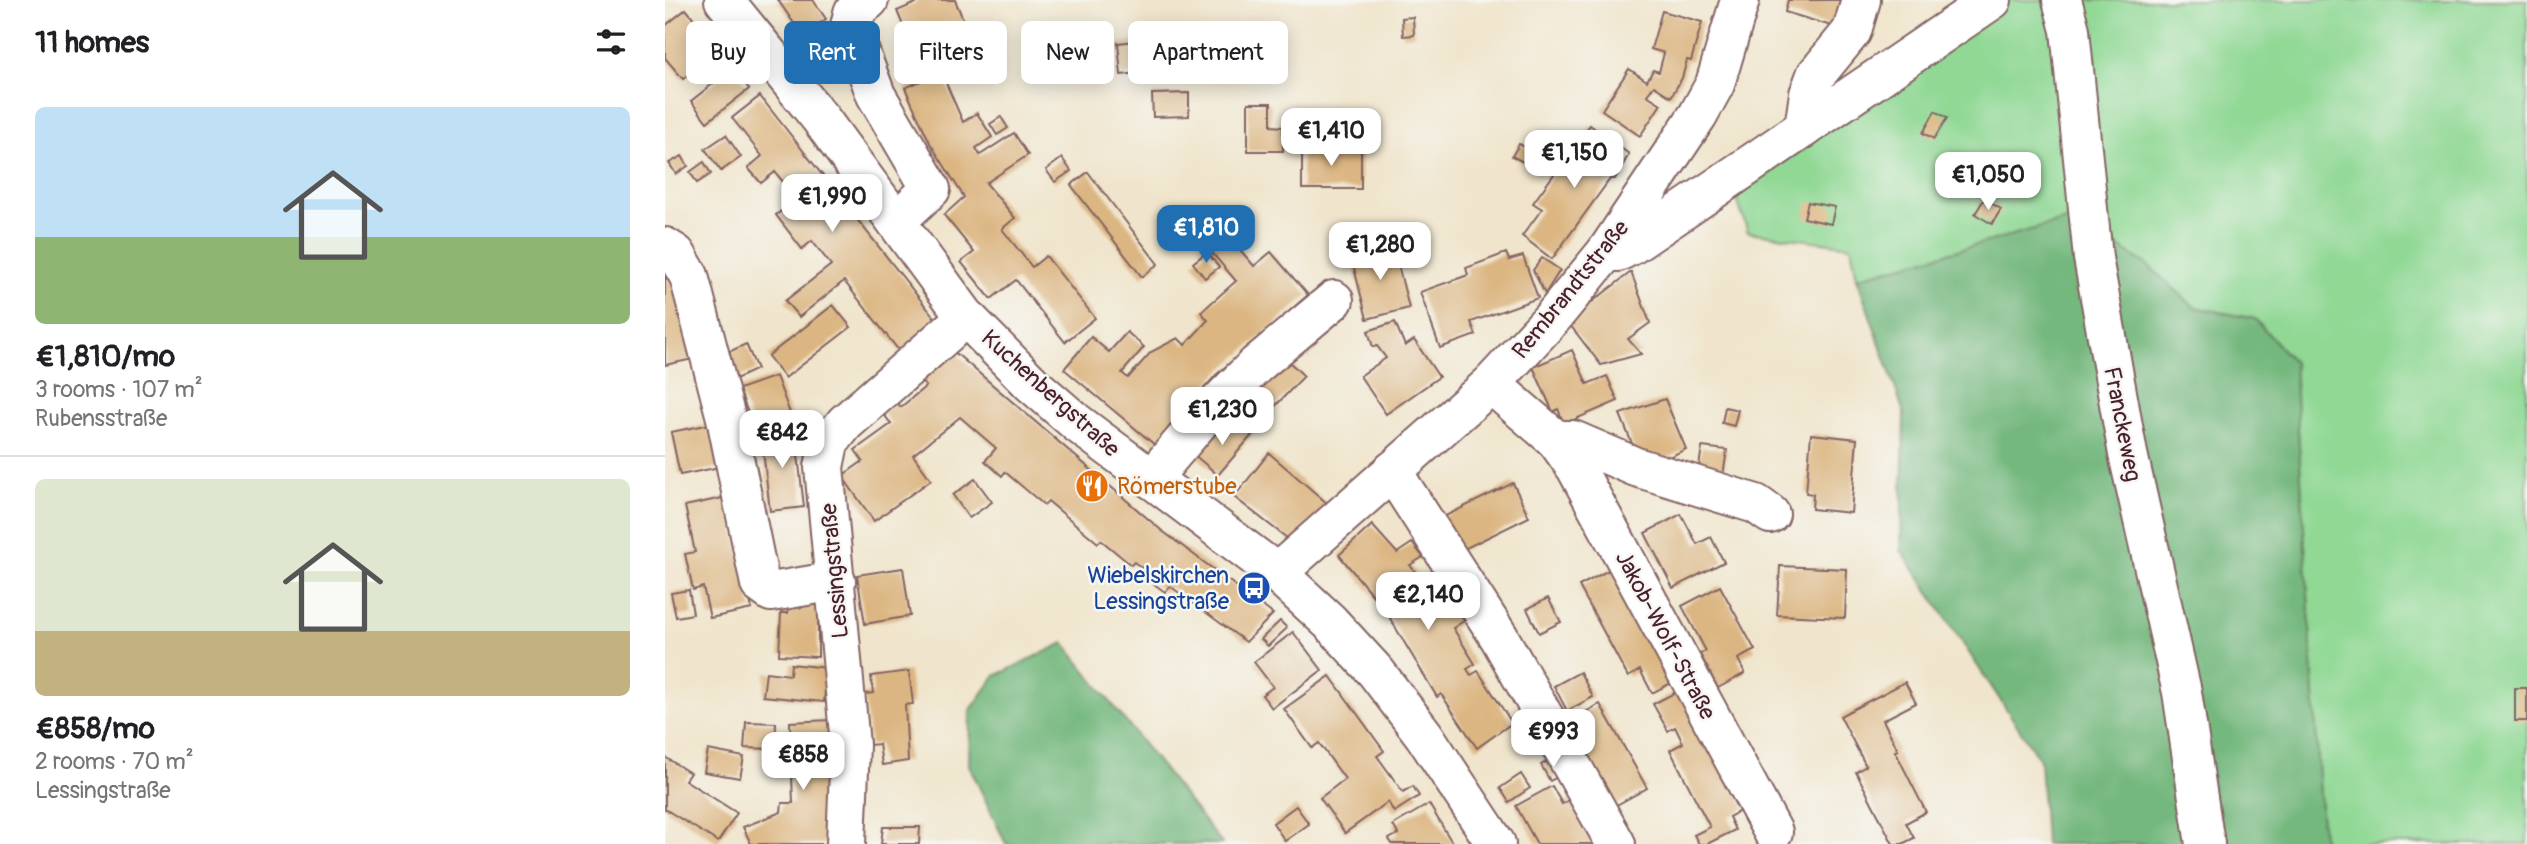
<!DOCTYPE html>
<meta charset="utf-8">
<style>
:root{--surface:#fff;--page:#f6f6f6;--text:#202124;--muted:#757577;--line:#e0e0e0;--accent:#1f6fb2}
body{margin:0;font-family:Pangolin,sans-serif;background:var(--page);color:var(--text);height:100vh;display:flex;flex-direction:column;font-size:26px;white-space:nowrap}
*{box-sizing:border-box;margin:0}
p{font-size:23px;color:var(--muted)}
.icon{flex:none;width:38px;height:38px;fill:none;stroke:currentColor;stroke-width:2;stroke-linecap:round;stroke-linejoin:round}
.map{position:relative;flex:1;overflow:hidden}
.drawer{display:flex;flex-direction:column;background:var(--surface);width:665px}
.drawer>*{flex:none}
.top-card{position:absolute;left:21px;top:21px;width:665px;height:63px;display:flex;gap:14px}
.price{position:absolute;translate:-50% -60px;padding:0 16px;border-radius:14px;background:#fff;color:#222;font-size:23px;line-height:46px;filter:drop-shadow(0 2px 4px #0008)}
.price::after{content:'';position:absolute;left:50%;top:42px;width:21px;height:16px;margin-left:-10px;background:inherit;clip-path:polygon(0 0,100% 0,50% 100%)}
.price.active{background:var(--accent);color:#fff}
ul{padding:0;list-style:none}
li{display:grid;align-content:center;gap:14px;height:371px;padding:0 35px}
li+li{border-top:2px solid var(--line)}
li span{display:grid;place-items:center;height:217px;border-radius:10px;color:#555}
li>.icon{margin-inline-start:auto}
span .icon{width:126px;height:126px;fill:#fffc;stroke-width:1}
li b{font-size:30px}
h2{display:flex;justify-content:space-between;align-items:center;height:84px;padding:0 35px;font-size:30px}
.pill{padding:0 24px;border-radius:10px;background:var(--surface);box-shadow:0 4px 18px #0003;font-size:24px;line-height:63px}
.pill.active{background:var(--accent);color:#fff}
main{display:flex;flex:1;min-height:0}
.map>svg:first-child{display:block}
.green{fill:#90d894;stroke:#6d7c60;stroke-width:2}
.forest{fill:#74b87e;stroke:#5f6c54;stroke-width:2}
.building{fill:#dcb682}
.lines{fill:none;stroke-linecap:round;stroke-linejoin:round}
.minor-casing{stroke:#846463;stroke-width:42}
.major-casing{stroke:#846463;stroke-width:42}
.minor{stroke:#fff;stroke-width:38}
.major{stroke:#fff;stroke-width:38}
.labels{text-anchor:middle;stroke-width:5;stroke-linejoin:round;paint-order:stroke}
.street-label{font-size:23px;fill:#4a1f2b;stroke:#f6f6f2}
.food-label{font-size:23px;fill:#c56008;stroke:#f6f6f2;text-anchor:start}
.transit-label{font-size:23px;fill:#164399;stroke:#f6f6f2;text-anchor:end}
</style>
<main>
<section class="drawer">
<h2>11 homes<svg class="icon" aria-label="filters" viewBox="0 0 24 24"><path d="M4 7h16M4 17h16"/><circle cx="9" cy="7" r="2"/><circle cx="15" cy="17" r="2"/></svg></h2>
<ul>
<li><span style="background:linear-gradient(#bfe0f5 60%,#8fb573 0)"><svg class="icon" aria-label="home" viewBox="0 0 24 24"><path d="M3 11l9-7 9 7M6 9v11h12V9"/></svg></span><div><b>€1,810/mo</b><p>3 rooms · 107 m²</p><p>Rubensstraße</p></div></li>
<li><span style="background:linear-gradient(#dfe7d0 70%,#c2b280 0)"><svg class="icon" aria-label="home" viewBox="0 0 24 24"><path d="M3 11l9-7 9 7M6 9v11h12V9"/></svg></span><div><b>€858/mo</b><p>2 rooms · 70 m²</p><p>Lessingstraße</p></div></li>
</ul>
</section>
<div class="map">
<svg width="1862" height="844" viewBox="0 0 1862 844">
<rect width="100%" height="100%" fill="#f6f6f2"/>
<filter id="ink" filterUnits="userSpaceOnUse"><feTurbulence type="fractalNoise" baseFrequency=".0143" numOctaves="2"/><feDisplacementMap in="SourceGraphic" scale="14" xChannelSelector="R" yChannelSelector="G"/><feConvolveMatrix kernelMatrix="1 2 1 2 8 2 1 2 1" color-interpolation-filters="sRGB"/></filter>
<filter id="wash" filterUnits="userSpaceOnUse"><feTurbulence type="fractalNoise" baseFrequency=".00686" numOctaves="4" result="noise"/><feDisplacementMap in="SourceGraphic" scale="28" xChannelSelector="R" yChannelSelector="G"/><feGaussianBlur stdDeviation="1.57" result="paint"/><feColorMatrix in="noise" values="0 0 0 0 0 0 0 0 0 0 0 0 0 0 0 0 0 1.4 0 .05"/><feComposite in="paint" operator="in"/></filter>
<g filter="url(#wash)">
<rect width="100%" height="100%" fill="#f0e5cc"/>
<polygon class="green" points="1343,0 1862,0 1862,844 1658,844 1629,363 1590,319 1529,307 1485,267 1409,218 1192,278 1186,246 1083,232 1067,185"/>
<g class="forest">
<polygon points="1409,218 1485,267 1529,307 1590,319 1629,363 1658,844 1380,844 1375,760 1236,550 1239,413 1192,278"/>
<polygon points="399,643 557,844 341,844 304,765 305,711 330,676"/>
</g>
<g id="blocks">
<g class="building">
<polygon points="113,0 148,0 161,19 137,35"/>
<polygon points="250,0 290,0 306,38 271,53 267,42 248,50 232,11 251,3"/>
<polygon points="1123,0 1181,0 1173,28 1120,12"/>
<polygon points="21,9 54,49 18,79 0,58 0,26"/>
<polygon points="997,11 1037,22 1026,61 1022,60 1017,78 1006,97 989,86 982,95 996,104 975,136 937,110 964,69 982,81 988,70 994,72 999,53 986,49"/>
<polygon points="748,17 749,35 738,36 737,18"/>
<polygon points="471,41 474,73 456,75 453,43"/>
<polygon points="310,44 320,66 281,83 298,122 312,113 327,137 311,148 315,155 349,133 363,155 321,183 350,218 337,229 367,267 381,256 430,318 400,342 351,280 326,299 296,262 309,252 279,215 299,197 265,143 240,88 271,74 267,63"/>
<polygon points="68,68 84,89 42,122 26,101"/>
<polygon points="524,93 524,116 488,117 487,94"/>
<polygon points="95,96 273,322 235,352 179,281 134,317 120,301 166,265 147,241 137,249 111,215 132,199 110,172 96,183 83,168 97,156 67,118"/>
<polygon points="583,103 606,103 606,126 618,127 618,151 583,151"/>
<polygon points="1270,111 1282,118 1269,139 1258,133"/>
<polygon points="336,117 343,128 332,135 325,124"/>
<polygon points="925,125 964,154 950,179 945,179 887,259 857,236 877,209 868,203"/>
<polygon points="61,135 76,157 56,171 40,149"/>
<polygon points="854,144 864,149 858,162 847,156"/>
<rect x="637" y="146" width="59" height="43"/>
<polygon points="17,156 23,166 11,174 4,163"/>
<polygon points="397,158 406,171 390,182 381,170"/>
<polygon points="39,162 46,174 32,183 25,172"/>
<polygon points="423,172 493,264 477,277 406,185"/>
<polygon points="1319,199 1336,209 1327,224 1310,214"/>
<polygon points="1143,202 1170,207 1166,224 1139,218"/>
<polygon points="563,216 574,229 564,237 589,266 606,252 643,295 551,375 490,445 399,369 426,337 444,352 462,332 479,347 457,373 463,378 486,352 513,338 520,345 543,320 536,312 571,281 536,240"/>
<polygon points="728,245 744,308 702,319 686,256"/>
<polygon points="542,252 554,267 540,278 528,263"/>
<polygon points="841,253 844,260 858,256 873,298 806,322 811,335 775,348 755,292 803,275 801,268"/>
<polygon points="877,258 895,270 880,294 868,270"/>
<polygon points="0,266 33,358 0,365"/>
<polygon points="966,272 985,323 963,339 976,354 936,365 902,321"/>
<polygon points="168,305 186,327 120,378 103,356"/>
<polygon points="730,322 740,346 749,340 774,377 721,414 695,376 721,358 712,346 708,347 703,331"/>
<polygon points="81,344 92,369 71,379 59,354"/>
<polygon points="286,349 496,530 608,614 581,642 505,586 500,592 489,584 492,579 469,562 466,565 436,540 433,543 383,501 379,505 340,472 337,476 320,461 331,448 295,417 248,455 266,480 209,521 177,476 198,461 190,450 226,424 218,413 231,402 236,407 261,386 256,382"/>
<polygon points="907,350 922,384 942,376 953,401 899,424 893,409 888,412 868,367"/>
<polygon points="619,357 639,376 592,425 572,406"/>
<polygon points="111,376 126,416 89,429 74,389"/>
<polygon points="1000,399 1021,449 992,463 972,456 955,414"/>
<polygon points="1060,407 1073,410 1069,426 1057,423"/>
<polygon points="573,421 588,434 553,475 527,453 551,426 561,435"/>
<polygon points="46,424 55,467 15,475 6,432"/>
<polygon points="130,429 139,507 105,511 96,433"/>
<polygon points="1146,434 1192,439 1186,513 1147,509 1148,494 1141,493"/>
<polygon points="1037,447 1062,450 1058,476 1033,473"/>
<polygon points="604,453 663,504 627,542 569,497"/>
<polygon points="310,479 327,502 304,518 288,495"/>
<polygon points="848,483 864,517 789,554 772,520"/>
<polygon points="62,497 87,609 45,618 38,587 28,590 20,554 30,552 20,506"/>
<polygon points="1016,514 1032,544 1046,537 1059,562 1008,588 980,533"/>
<polygon points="707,525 732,553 747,543 758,557 745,565 754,577 745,584 754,596 763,591 776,609 796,596 808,615 788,628 810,664 802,669 806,675 813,671 847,723 812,748 776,694 772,697 720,610 674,555"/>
<polygon points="951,566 1012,680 987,693 975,670 963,677 914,586"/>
<polygon points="1115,566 1182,569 1180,618 1112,615"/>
<polygon points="238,568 245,616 200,624 192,575"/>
<polygon points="1055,586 1090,650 1073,659 1080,673 1053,688 1035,654 1041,651 1017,606"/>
<polygon points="24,590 28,614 11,617 6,593"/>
<polygon points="124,595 153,596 153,657 114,655 116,613 123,613"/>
<polygon points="883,598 896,622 874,633 862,609"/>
<polygon points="615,621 622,628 603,646 596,639"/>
<polygon points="628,632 657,670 607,708 597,695 608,687 589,662"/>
<polygon points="126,664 162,668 159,702 98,696 101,672 125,675"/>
<polygon points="244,671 248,704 240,705 243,761 217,765 214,744 205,745 199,694 208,693 206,676"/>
<polygon points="915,672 928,697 902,711 889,686"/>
<polygon points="665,676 719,751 712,756 738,792 748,786 754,796 729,812 723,802 680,833 655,798 680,779 654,743 647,748 619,709"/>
<polygon points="1240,682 1251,703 1218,720 1233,750 1230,751 1261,812 1241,823 1249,838 1237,844 1228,844 1191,772 1201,766 1175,716"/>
<polygon points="1019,688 1080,808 1064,817 1070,830 1042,844 1034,844 1029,835 1045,827 1005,750 1018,743 1010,727 1003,731 988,704"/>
<rect x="1850" y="688" width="12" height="33"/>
<polygon points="935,704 982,788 948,807 901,723"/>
<polygon points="165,720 166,844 86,844 78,827 116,812 117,803 128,803 125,722"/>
<polygon points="81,722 111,723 110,749 79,748"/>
<polygon points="43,750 79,757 75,778 39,772"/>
<polygon points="0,757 25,773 20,780 72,813 53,842 0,809"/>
<polygon points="890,757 899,773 885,781 876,765"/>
<polygon points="856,774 865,788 844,802 835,788"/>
<polygon points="887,786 897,804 907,798 932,844 872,844 851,806"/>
<polygon points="764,804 788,844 727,844 724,839 733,834 728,825"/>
<polygon points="631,806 644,824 620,841 608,823"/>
<polygon points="218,827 255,827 254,844 216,844"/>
</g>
</g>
</g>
<g filter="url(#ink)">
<use href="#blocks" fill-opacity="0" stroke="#846463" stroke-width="2"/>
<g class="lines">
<defs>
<g id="minor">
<polyline points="204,0 188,13 185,26 211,95 266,189 231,221"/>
<polyline points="1397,0 1405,30 1428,258 1463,454 1517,692 1540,844"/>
<polyline points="1139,128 1144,94 1151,75 1187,31 1196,0"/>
<polyline points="0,247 11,254 24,276 61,418 95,584 106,592 171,581"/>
<polyline points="942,251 953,252 967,245 1327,0"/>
<polyline points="826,384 891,440 911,468 1108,832"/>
<polyline points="891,440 908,440 971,467 1091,504 1105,514"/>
<polyline points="727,471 834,637 951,844"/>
<polyline points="486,479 538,418 591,365 669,300"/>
<polyline points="612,573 826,384 888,317 942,251 1033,115 1050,84 1075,0"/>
<polyline points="181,844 185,745 159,467 164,443 180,423 301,317"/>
</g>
<polyline id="major" points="59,0 155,118 301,317 367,384 412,423 612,573 665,622 711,672 759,735 831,844"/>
</defs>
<use href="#minor" class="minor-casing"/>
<use href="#major" class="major-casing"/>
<use href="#minor" class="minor"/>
<use href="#major" class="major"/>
</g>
</g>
<defs>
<symbol id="restaurant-disc" viewBox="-11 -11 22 22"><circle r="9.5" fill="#e8710a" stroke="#f6f6f2"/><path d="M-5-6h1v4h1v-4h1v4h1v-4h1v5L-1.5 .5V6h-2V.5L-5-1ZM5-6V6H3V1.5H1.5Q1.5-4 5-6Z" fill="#fff"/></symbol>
<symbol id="bus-disc" viewBox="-11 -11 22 22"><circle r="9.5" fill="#1a4fb4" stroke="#f6f6f2"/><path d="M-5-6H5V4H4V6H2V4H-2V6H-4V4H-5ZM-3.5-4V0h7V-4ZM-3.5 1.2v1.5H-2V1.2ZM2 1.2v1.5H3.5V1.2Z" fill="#fff"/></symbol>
</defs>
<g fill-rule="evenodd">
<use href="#restaurant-disc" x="408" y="467" width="38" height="38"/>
<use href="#bus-disc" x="570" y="569" width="38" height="38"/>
</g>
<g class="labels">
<g class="street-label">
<text transform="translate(905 289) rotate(-51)" y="8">Rembrandtstraße</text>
<text transform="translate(386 393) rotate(42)" y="8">Kuchenbergstraße</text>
<text transform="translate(1458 424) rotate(79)" y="8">Franckeweg</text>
<text transform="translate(169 571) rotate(-95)" y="8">Lessingstraße</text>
<text transform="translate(1001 635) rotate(62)" y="8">Jakob-Wolf-Straße</text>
</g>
<g class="food-label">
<text x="452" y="494">Römerstube</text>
</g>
<g class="transit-label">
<text x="564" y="583">Wiebelskirchen<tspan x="564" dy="26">Lessingstraße</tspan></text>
</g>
</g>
</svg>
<b class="price" style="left:666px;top:168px">€1,410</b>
<b class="price" style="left:909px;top:190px">€1,150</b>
<b class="price" style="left:1323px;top:212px">€1,050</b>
<b class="price" style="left:167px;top:234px">€1,990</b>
<b class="price active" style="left:541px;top:265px">€1,810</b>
<b class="price" style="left:715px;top:282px">€1,280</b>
<b class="price" style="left:557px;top:447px">€1,230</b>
<b class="price" style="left:117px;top:470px">€842</b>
<b class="price" style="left:763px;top:632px">€2,140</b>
<b class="price" style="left:888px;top:769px">€993</b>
<b class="price" style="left:138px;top:792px">€858</b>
<div class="top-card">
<a class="pill">Buy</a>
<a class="pill active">Rent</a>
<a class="pill">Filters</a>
<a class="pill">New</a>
<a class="pill">Apartment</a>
</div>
</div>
</main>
